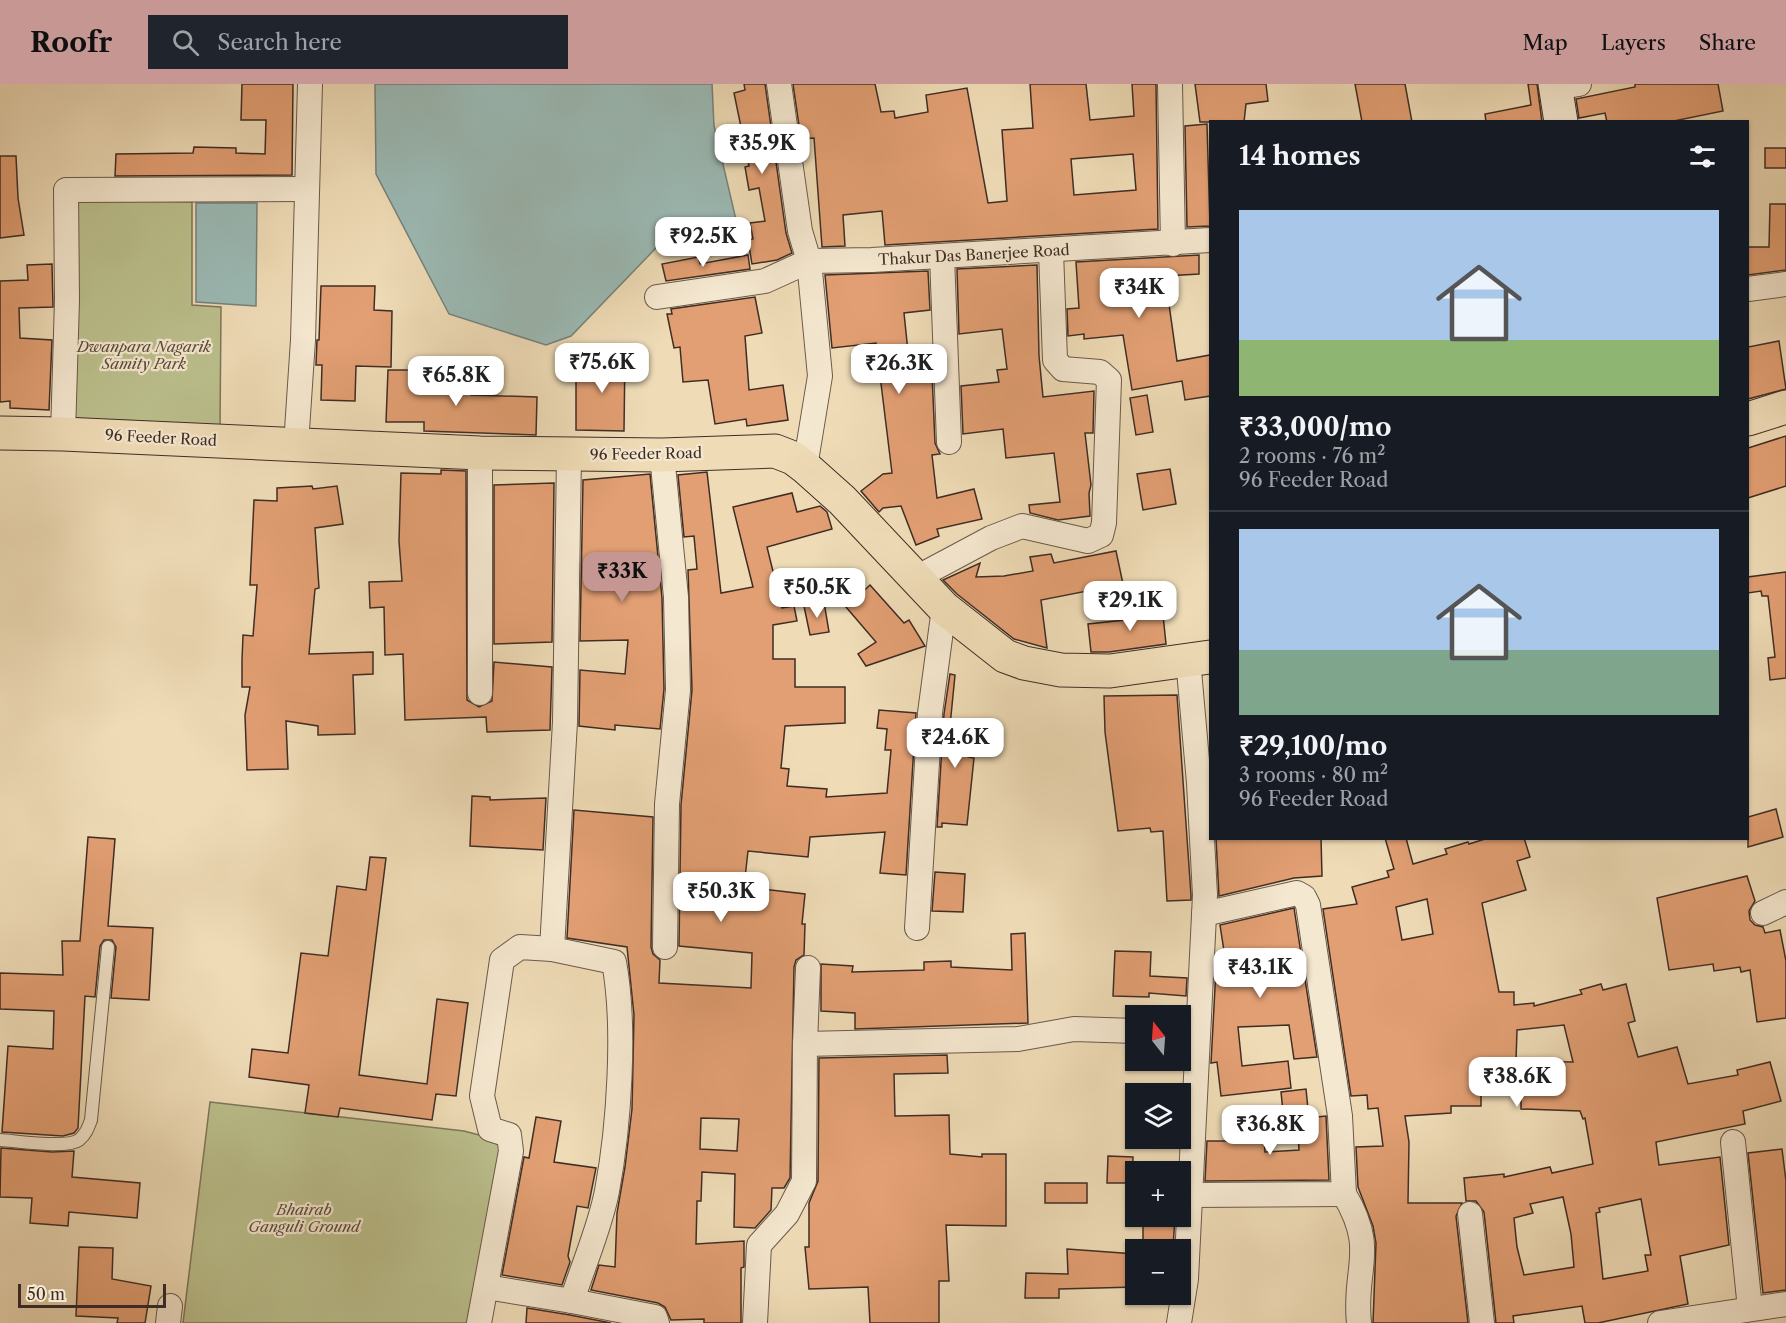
<!DOCTYPE html>
<meta charset="utf-8">
<style>
:root{--surface:#171b24;--page:#20242c;--text:#f1f3f6;--muted:#9ea1a6;--line:#363941;--accent:#c59692}
body{margin:0;font-family:"Libre Caslon Text",serif;background:var(--page);color:var(--text);height:100vh;display:flex;flex-direction:column;font-size:22px;white-space:nowrap}
*{box-sizing:border-box;margin:0}
p{font-size:20px;color:var(--muted)}
.icon{flex:none;width:33px;height:33px;fill:none;stroke:currentColor;stroke-width:2;stroke-linecap:round;stroke-linejoin:round}
.map{position:relative;flex:1;overflow:hidden}
.drawer{position:absolute;left:1209px;top:36px;width:540px;height:720px;display:flex;flex-direction:column;background:var(--surface);border-radius:0px;box-shadow:0 2px 4px #0004}
.drawer>*{flex:none}
.needle{width:39px;rotate:343deg}
.tools{position:absolute;left:1125px;top:921px;display:grid;gap:12px}
.tools a{display:grid;place-items:center;width:66px;height:66px;border-radius:0px;background:var(--surface);box-shadow:0 2px 4px #0004;font-size:30px}
.scale{position:absolute;left:18px;bottom:15px;width:148px;box-sizing:border-box;padding-left:6px;border:3px solid #3f2d25;border-top:0;font-size:16px;line-height:21px;white-space:nowrap;color:#3f2d25;-webkit-text-stroke:4px #f5e8d0;paint-order:stroke}
.price{position:absolute;translate:-50% -51px;padding:0 14px;border-radius:12px;background:#fff;color:#222;font-size:20px;line-height:39px;filter:drop-shadow(0 2px 3px #0008)}
.price::after{content:'';position:absolute;left:50%;top:36px;width:18px;height:14px;margin-left:-9px;background:inherit;clip-path:polygon(0 0,100% 0,50% 100%)}
.price.current{background:var(--accent);color:#111}
ul{padding:0;list-style:none}
li{display:grid;align-content:center;gap:12px;height:318px;padding:0 30px}
li+li{border-top:2px solid var(--line)}
li span{display:grid;place-items:center;height:186px;border-radius:0px;color:#555}
li>.icon{margin-inline-start:auto}
span .icon{width:108px;height:108px;fill:#fffc;stroke-width:1}
li b{font-size:26px}
h2{display:flex;justify-content:space-between;align-items:center;height:72px;padding:0 30px;font-size:26px}
header{display:flex;align-items:center;gap:36px;box-sizing:border-box;height:84px;padding:0 30px;background:var(--accent);color:#111}
header strong{font-size:28px}
nav{display:flex;gap:33px;margin-inline-start:auto;font-size:21px}
.search{width:420px;height:54px;background:var(--page);display:flex;align-items:center;gap:15px;box-sizing:border-box;padding:0 21px;border-radius:0px;color:var(--muted);font-size:22px}
.map>svg:first-child{display:block}
.green{fill:#bbc08d;stroke:#7d7659;stroke-width:1.5}
.water{fill:#9bbab5;stroke:#76827b;stroke-width:1.5}
.building{fill:#e29f73;stroke:#3f2d25;stroke-width:1.5;fill-rule:evenodd}
.lines{fill:none;stroke-linecap:round;stroke-linejoin:round}
.lane-casing{stroke:#6b594a;stroke-width:14}
.street-casing{stroke:#6b594a;stroke-width:26}
.secondary-casing{stroke:#3f2d25;stroke-width:35}
.primary-casing{stroke:#3f2d25;stroke-width:35}
.lane{stroke:#f5e8d0;stroke-width:12}
.street{stroke:#f5e8d0;stroke-width:24}
.secondary{stroke:#f5e8d0;stroke-width:33}
.primary{stroke:#efdcb7;stroke-width:33}
.labels{text-anchor:middle;stroke-width:4.5;stroke-linejoin:round;paint-order:stroke}
.street-label{font-size:15px;fill:#3f2d25;stroke:#f5e8d0}
.park-label{font-size:15px;font-style:italic;fill:#584a3a;stroke:#f5e8d0}
</style>
<header>
<strong>Roofr</strong>
<div class="search"><svg class="icon" aria-label="search" viewBox="0 0 24 24"><circle cx="10" cy="10" r="6"/><path d="M15 15l6 6"/></svg>Search here</div>
<nav><a>Map</a><a>Layers</a><a>Share</a></nav>
</header>
<div class="map">
<svg width="1786" height="1239" viewBox="0 0 1786 1239">
<rect width="100%" height="100%" fill="#efdcb7"/>
<filter id="stains"><feTurbulence type="fractalNoise" baseFrequency=".00333" numOctaves="4"/><feColorMatrix values="0 0 0 0 .2 0 0 0 0 .09 0 0 0 0 .02 0 0 0 .5 -.17"/></filter>
<radialGradient id="worn" r=".72"><stop offset=".6" stop-color="#630" stop-opacity="0"/><stop offset="1" stop-color="#630" stop-opacity=".3"/></radialGradient>
<g class="green">
<polygon points="77,115 192,118 192,221 221,223 220,345 70,338"/>
<polygon points="210,1018 464,1047 502,1057 468,1239 183,1239"/>
</g>
<g class="water">
<polygon points="375,0 712,0 714,42 737,140 708,146 683,136 571,252 546,261 449,230 376,90"/>
<polygon points="196,119 257,119 256,222 196,218"/>
</g>
<g class="building">
<polygon points="242,0 293,0 292,91 115,92 116,70 193,69 194,63 236,64 236,69 265,70 266,36 241,36"/>
<polygon points="744,0 765,0 786,149 792,169 777,176 752,180 748,156 753,155 750,139 765,137 759,104 749,106 745,83 749,82 734,9 745,6"/>
<path d="M793 0H875L881 28 894 27 895 34 928 28 926 11 967 4 988 119 1007 117 1002 46 1033 44 1030 0H1086L1090 36 1134 32 1132 0H1156L1158 145 885 161 882 127 843 131 845 162 822 163 814 54 801 55ZM1133 70 1136 106 1074 111 1071 75Z"/>
<polygon points="1195,0 1266,0 1268,17 1246,20 1244,38 1200,38"/>
<polygon points="1355,0 1405,0 1412,38 1362,38"/>
<polygon points="1528,0 1537,0 1542,38 1486,38 1485,30 1531,21"/>
<polygon points="1635,0 1718,0 1723,27 1669,38 1607,38 1605,29 1579,34 1576,15 1635,3"/>
<polygon points="1207,40 1210,142 1187,143 1185,42"/>
<rect x="1765" y="64" width="21" height="20"/>
<polygon points="0,72 16,72 18,114 24,151 0,154"/>
<polygon points="1770,120 1786,120 1786,186 1748,191 1748,163 1769,163"/>
<polygon points="748,171 750,185 666,197 662,180 698,173 700,180"/>
<polygon points="1199,171 1199,190 1165,192 1177,277 1210,271 1210,312 1185,316 1182,297 1132,306 1123,251 1084,255 1084,250 1068,252 1067,225 1079,224 1076,178"/>
<polygon points="52,180 53,223 19,224 20,254 52,256 49,326 10,324 10,317 0,318 0,197 28,196 27,181"/>
<polygon points="1037,181 1039,272 1043,313 1094,307 1093,349 1085,349 1091,401 1089,409 1090,432 1058,436 1030,429 1029,421 1060,418 1054,369 1006,374 1003,345 963,350 961,302 999,298 997,286 1007,285 1002,245 959,250 957,185"/>
<polygon points="928,187 930,226 904,229 908,268 931,266 935,359 940,370 932,371 937,414 974,405 982,435 937,445 939,452 916,461 901,422 883,424 879,428 861,407 883,390 892,389 876,259 832,264 825,191"/>
<polygon points="321,202 375,202 374,226 392,227 391,283 356,282 355,317 321,316 322,281 316,281 317,256 319,256"/>
<polygon points="755,213 762,249 745,252 749,306 783,301 788,336 747,342 746,335 715,340 708,296 683,298 680,263 674,264 667,230 672,230 671,225"/>
<polygon points="1779,257 1786,305 1748,315 1748,263"/>
<polygon points="590,269 625,269 624,347 576,346 576,291 589,291"/>
<polygon points="388,286 420,286 419,297 471,299 471,311 537,313 536,351 424,347 424,338 386,338"/>
<polygon points="1147,311 1153,348 1136,351 1130,314"/>
<polygon points="1786,352 1786,402 1748,414 1748,364"/>
<polygon points="1170,385 1176,420 1143,426 1137,390"/>
<polygon points="441,386 466,387 467,616 479,623 492,617 494,578 552,583 550,646 487,648 486,633 405,636 403,570 385,571 384,523 370,524 369,498 402,497 399,457 401,389 441,390"/>
<path d="M707 388 721 509 753 503 733 423 792 409 797 428 820 422 827 428 832 445 767 463 782 524 794 522 797 537 773 541V575H795V603H845V639L785 642 781 684 789 685 787 702 827 705 826 713 887 709 891 666H885L887 645 877 644 879 626 916 629 906 791 880 789 885 748 810 753 808 773 748 767 744 803 805 810 802 840H805L804 871 796 876 794 883 790 1094 784 1104H772L771 1126 755 1144 734 1143 735 1090 702 1088 701 1117H697L696 1160 744 1157V1183L741 1184V1239H704V1235L671 1236 665 1223 658 1219 591 1206 599 1181 615 1183 617 1129 625 1083 632 1025 634 931 627 863 567 854 574 726 653 733 651 863 653 870 660 876 659 899 751 904 752 869 679 862 681 721 692 606 688 486 697 485 694 452 684 453 678 391ZM701 1034 739 1035 737 1067 700 1065Z"/>
<polygon points="650,390 662,514 664,605 660,645 615,641 615,646 579,642 580,586 625,590 628,556 580,557 583,396"/>
<polygon points="554,399 552,558 494,560 494,401"/>
<polygon points="312,402 313,405 337,402 343,440 315,444 319,504 315,505 309,570 373,568 373,590 353,591 355,650 318,651 318,642 286,637 288,685 247,686 245,631 250,603 242,603 242,576 243,551 253,552 257,501 250,501 254,416 277,417 277,404"/>
<polygon points="1116,467 1123,500 1041,516 1047,564 1014,555 957,510 943,496 980,479 976,493 1004,492 1033,487 1030,473 1051,470 1054,479"/>
<polygon points="1786,488 1786,594 1770,596 1768,574 1775,573 1768,512 1762,512 1761,507 1748,509 1748,493"/>
<polygon points="870,501 904,539 909,536 925,562 866,582 858,570 876,558 846,523"/>
<polygon points="824,518 829,548 810,551 804,522"/>
<polygon points="1162,521 1166,560 1109,568 1091,568 1088,540 1134,535 1133,524"/>
<polygon points="950,590 955,591 950,642 971,643 968,673 974,674 967,741 942,739 942,743 937,743 944,630"/>
<polygon points="1177,611 1191,811 1191,816 1167,817 1163,747 1151,748 1150,744 1118,747 1105,648 1104,612"/>
<polygon points="472,712 490,713 490,716 546,714 543,766 470,762"/>
<polygon points="1776,725 1783,753 1748,763 1748,733"/>
<polygon points="88,753 115,755 108,842 153,844 149,916 111,914 116,863 112,856 104,856 100,862 95,913 85,912 78,1044 74,1049 63,1052 2,1048 8,962 53,965 54,927 0,925 0,889 63,891 62,857 80,857"/>
<polygon points="1216,754 1321,754 1322,792 1294,794 1219,812"/>
<path d="M1385 754H1406L1413 780 1447 770 1445 765 1468 758 1469 760 1488 754H1524L1530 773 1517 777 1526 806 1482 819 1499 908H1514V921L1534 919V922L1582 910 1580 906 1601 900 1603 906 1626 900 1635 937 1628 939 1638 973 1677 963 1688 1000 1738 991 1737 986 1770 978 1781 1017 1743 1027 1745 1040 1656 1058 1659 1081 1720 1073 1729 1161 1680 1172 1688 1220 1598 1239H1585L1582 1222 1513 1232 1514 1239H1496L1484 1128 1476 1117H1466L1464 1094 1504 1090V1093L1550 1083 1552 1089 1593 1080 1585 1034 1583 1035 1580 1027 1521 1025V1002L1481 999V1022H1451V1029L1405 1032 1409 1058 1408 1119H1462L1456 1132 1468 1239H1373L1376 1159 1373 1142 1358 1103 1356 1063 1383 1062 1378 1024 1368 1025 1367 1011 1351 1012 1323 825 1357 820 1352 803 1389 793 1387 787 1394 785ZM1427 815 1433 850 1402 856 1396 823ZM1564 941 1573 978 1516 977 1517 946ZM1563 1113 1571 1150 1574 1183 1524 1191 1517 1163 1514 1134 1533 1129 1530 1120ZM1641 1115 1651 1171H1645L1648 1187 1603 1195 1596 1129 1600 1128 1599 1124Z"/>
<polygon points="370,773 386,774 359,991 427,1000 437,915 468,919 456,1012 436,1010 432,1036 340,1024 338,1033 305,1029 309,1001 249,993 252,965 288,969 301,869 328,872 337,802 366,806"/>
<polygon points="935,788 965,790 963,828 932,827"/>
<polygon points="1747,792 1755,817 1749,827 1750,836 1755,841 1763,843 1765,849 1780,846 1786,877 1786,934 1757,938 1750,886 1741,888 1740,883 1714,887 1713,880 1669,886 1657,814"/>
<polygon points="1294,824 1317,973 1294,975 1289,941 1238,943 1242,982 1288,977 1291,1004 1221,1012 1217,978 1211,979 1216,885 1217,880 1226,880 1220,841"/>
<polygon points="1025,849 1028,939 855,945 855,929 821,927 821,880 853,882 852,888 924,886 924,878 951,877 951,883 1012,886 1011,850"/>
<polygon points="1115,867 1151,868 1150,892 1187,894 1186,912 1149,909 1149,913 1113,912"/>
<polygon points="947,971 948,989 894,990 895,1032 949,1031 950,1070 982,1073 982,1070 1006,1070 1006,1142 946,1141 949,1197 939,1197 939,1239 870,1239 868,1203 809,1205 805,1163 809,1163 809,1119 818,1097 819,974"/>
<polygon points="1306,1005 1308,1025 1283,1028 1281,1008"/>
<polygon points="1326,1032 1329,1096 1205,1097 1207,1057 1234,1057 1233,1044 1263,1042 1265,1068 1299,1066 1297,1035"/>
<polygon points="536,1033 561,1037 554,1078 596,1084 588,1124 577,1122 568,1172 570,1178 562,1201 502,1191 524,1073 529,1074"/>
<polygon points="1,1064 52,1068 74,1067 72,1093 140,1099 137,1134 69,1128 68,1142 30,1139 32,1114 0,1113"/>
<polygon points="1782,1065 1786,1097 1786,1206 1763,1209 1748,1069"/>
<polygon points="1108,1072 1133,1073 1132,1099 1107,1099"/>
<rect x="1045" y="1099" width="42" height="20"/>
<polygon points="1143,1132 1175,1132 1173,1164 1143,1164"/>
<polygon points="79,1163 113,1164 112,1195 151,1202 145,1239 117,1239 118,1234 76,1232"/>
<polygon points="1067,1165 1136,1170 1136,1203 1059,1205 1059,1214 1025,1214 1026,1189 1068,1190"/>
<polygon points="527,1224 570,1231 611,1239 526,1239"/>
</g>
<g class="lines">
<defs>
<path id="lane" d="M0 1056C17 1057 66 1065 79 1056 86 1050 88 1044 91 1036L108 863"/>
<g id="street">
<polyline points="779,0 800,147 809,177 820,292 805,383"/>
<polyline points="1170,0 1173,160"/>
<polyline points="1555,4 1579,0"/>
<polyline points="942,172 949,358"/>
<polyline points="1748,205 1786,200"/>
<polyline points="657,213 765,197 809,177 872,176 1210,156"/>
<polyline points="63,350 67,216 66,106 305,105"/>
<polyline points="296,361 303,256 310,0"/>
<polyline points="662,371 676,513 678,606 667,720 665,863"/>
<polyline points="916,494 991,454 1022,442 1088,457 1101,451 1104,439 1109,296 1100,288 1063,285 1055,276 1051,167"/>
<polyline points="480,609 480,369"/>
<polyline points="1763,829 1786,818"/>
<polyline points="917,844 930,629 944,524"/>
<polyline points="805,960 808,884"/>
<polyline points="1733,1058 1750,1225"/>
<path d="M1344 1110C1378 1167 1353 1184 1359 1239"/>
<polyline points="1191,1111 1344,1110 1340,1032 1308,821 1304,813 1297,809 1204,830"/>
<polyline points="1470,1130 1482,1239"/>
<path d="M486 1203 572 1217C583 1181 600 1144 607 1107 619 1043 626 942 614 878L552 865"/>
<polyline points="572,1217 655,1233 657,1239"/>
<polyline points="168,1239 170,1222"/>
<polyline points="479,1239 511,1067 509,1051 490,1045 482,1012 502,876 520,863 552,865 565,638 569,371"/>
<polyline points="755,1239 759,1161 787,1130 804,1097 805,960 1018,955 1074,945 1136,947"/>
<polyline points="1179,1239 1186,1195 1205,811 1199,699 1188,575"/>
<polyline points="1660,1239 1786,1220"/>
</g>
<polyline id="secondary" points="1555,0 1561,38"/>
<g id="primary">
<polyline points="1748,335 1786,323"/>
<polyline points="0,349 63,350 480,369 662,371 775,367 793,374 805,383 842,416 944,524 1005,572 1024,579 1061,586 1110,587 1210,573"/>
</g>
</defs>
<use href="#lane" class="lane-casing"/>
<use href="#street" class="street-casing"/>
<use href="#secondary" class="secondary-casing"/>
<use href="#primary" class="primary-casing"/>
<use href="#lane" class="lane"/>
<use href="#street" class="street"/>
<use href="#secondary" class="secondary"/>
<use href="#primary" class="primary"/>
</g>
<g class="labels">
<g class="street-label">
<text transform="translate(974 171) rotate(-3)" y="5">Thakur Das Banerjee Road</text>
<text transform="translate(161 354) rotate(3)" y="5">96 Feeder Road</text>
<text transform="translate(646 370) rotate(-1)" y="5">96 Feeder Road</text>
</g>
<g class="park-label">
<text x="144" y="268">Dwanpara Nagarik<tspan x="144" dy="17">Samity Park</tspan></text>
<text x="304" y="1131">Bhairab<tspan x="304" dy="17">Ganguli Ground</tspan></text>
</g>
</g>
<rect width="100%" height="100%" filter="url(#stains)"/>
<rect width="100%" height="100%" fill="url(#worn)"/>
</svg>
<div class="tools">
<a><svg class="needle" viewBox="-14 -14 28 28"><path d="M0-13l5 13h-10z" fill="#e53935"/><path d="M0 13l5-13h-10z" fill="#9ea1a6"/></svg></a>
<a><svg class="icon" aria-label="layers" viewBox="0 0 24 24"><path d="M12 4l9 5-9 5-9-5zM3 14l9 5 9-5"/></svg></a>
<a>+</a>
<a>−</a>
</div>
<div class="scale">50 m</div>
<b class="price" style="left:762px;top:91px">₹35.9K</b>
<b class="price" style="left:703px;top:184px">₹92.5K</b>
<b class="price" style="left:1139px;top:235px">₹34K</b>
<b class="price" style="left:602px;top:310px">₹75.6K</b>
<b class="price" style="left:899px;top:311px">₹26.3K</b>
<b class="price" style="left:456px;top:323px">₹65.8K</b>
<b class="price current" style="left:622px;top:519px">₹33K</b>
<b class="price" style="left:817px;top:535px">₹50.5K</b>
<b class="price" style="left:1130px;top:548px">₹29.1K</b>
<b class="price" style="left:955px;top:685px">₹24.6K</b>
<b class="price" style="left:721px;top:839px">₹50.3K</b>
<b class="price" style="left:1260px;top:915px">₹43.1K</b>
<b class="price" style="left:1517px;top:1024px">₹38.6K</b>
<b class="price" style="left:1270px;top:1072px">₹36.8K</b>
<section class="drawer">
<h2>14 homes<svg class="icon" aria-label="filters" viewBox="0 0 24 24"><path d="M4 7h16M4 17h16"/><circle cx="9" cy="7" r="2"/><circle cx="15" cy="17" r="2"/></svg></h2>
<ul>
<li><span style="background:linear-gradient(#a9c7e8 70%,#8fb573 0)"><svg class="icon" aria-label="home" viewBox="0 0 24 24"><path d="M3 11l9-7 9 7M6 9v11h12V9"/></svg></span><div><b>₹33,000/mo</b><p>2 rooms · 76 m²</p><p>96 Feeder Road</p></div></li>
<li><span style="background:linear-gradient(#a9c7e8 65%,#7fa58c 0)"><svg class="icon" aria-label="home" viewBox="0 0 24 24"><path d="M3 11l9-7 9 7M6 9v11h12V9"/></svg></span><div><b>₹29,100/mo</b><p>3 rooms · 80 m²</p><p>96 Feeder Road</p></div></li>
</ul>
</section>
</div>
